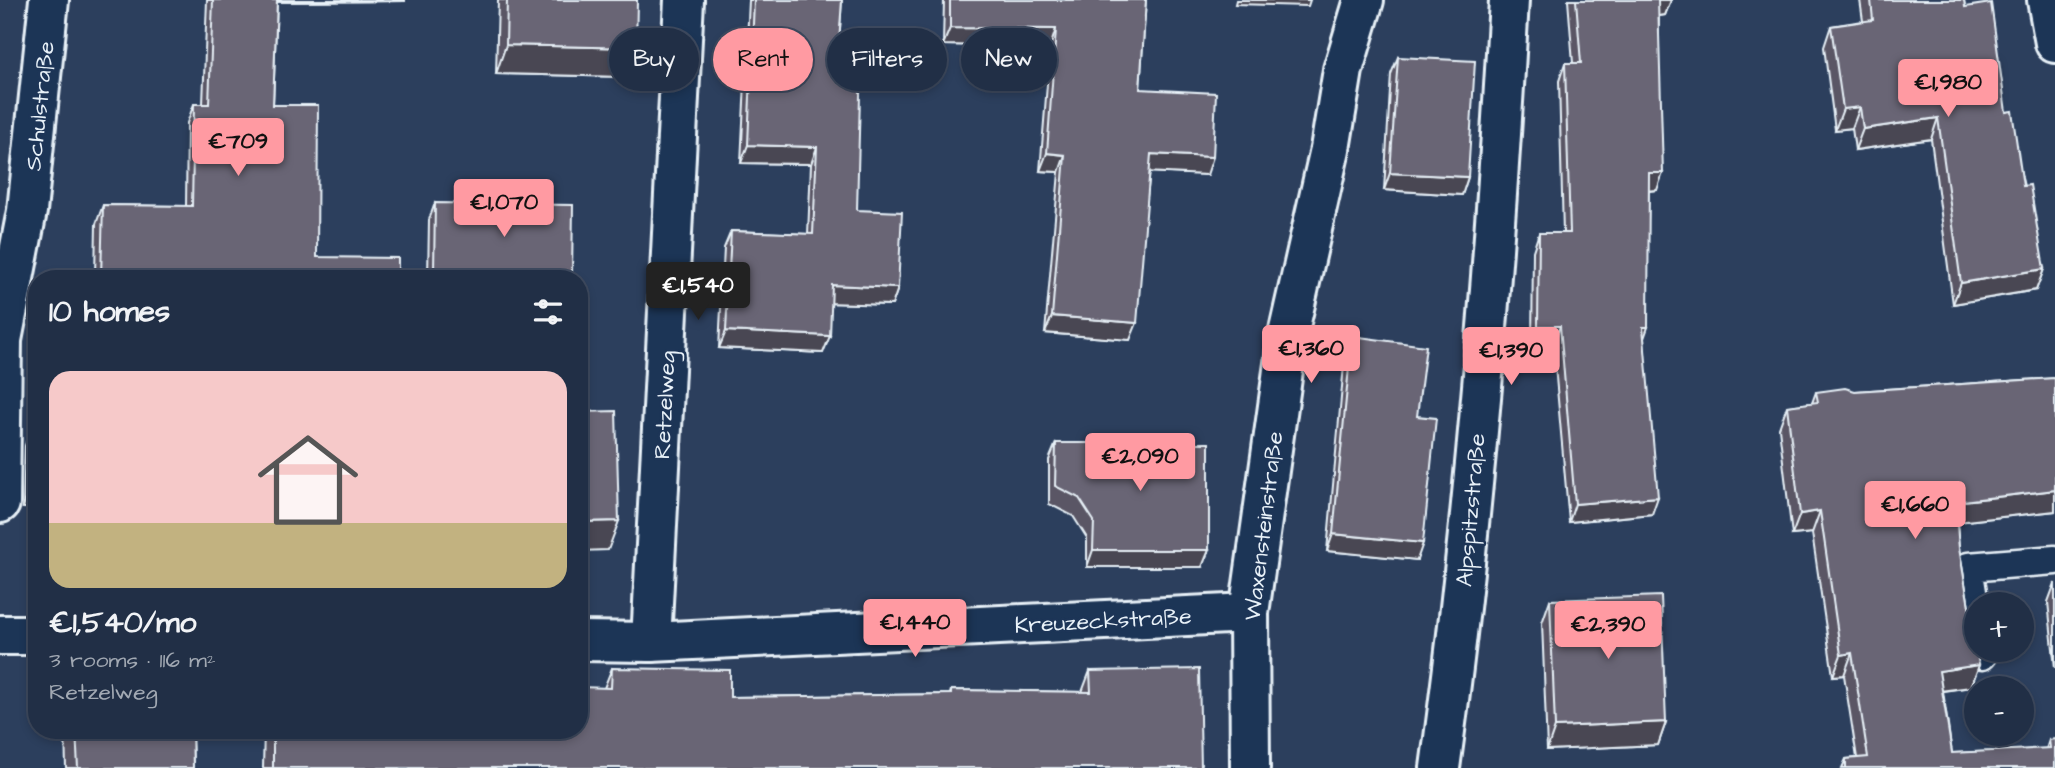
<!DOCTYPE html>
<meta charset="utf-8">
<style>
:root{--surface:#212f46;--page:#29374d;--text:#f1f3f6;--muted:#a2a9b3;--line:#3e4a5f;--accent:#ff9aa2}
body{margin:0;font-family:"Architects Daughter",sans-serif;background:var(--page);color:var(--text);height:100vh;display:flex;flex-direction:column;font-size:26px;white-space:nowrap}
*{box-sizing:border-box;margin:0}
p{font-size:23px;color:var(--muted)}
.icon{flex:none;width:38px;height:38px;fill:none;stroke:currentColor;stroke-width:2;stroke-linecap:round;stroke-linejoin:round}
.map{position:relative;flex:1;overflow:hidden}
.details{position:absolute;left:28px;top:270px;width:560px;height:469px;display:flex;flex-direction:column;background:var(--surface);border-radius:28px;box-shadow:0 4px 10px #0003,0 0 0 2px var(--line)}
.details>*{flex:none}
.guide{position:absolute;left:609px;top:28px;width:665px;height:63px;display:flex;gap:14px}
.controls{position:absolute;left:1964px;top:592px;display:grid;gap:14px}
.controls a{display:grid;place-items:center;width:70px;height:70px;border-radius:50%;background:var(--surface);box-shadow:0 4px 10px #0003,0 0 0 2px var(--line);font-size:35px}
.price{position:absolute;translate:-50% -60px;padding:0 16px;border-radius:7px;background:var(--accent);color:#111;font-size:23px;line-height:46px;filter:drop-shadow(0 2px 4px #0008)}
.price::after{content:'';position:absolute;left:50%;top:42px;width:21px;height:16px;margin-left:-10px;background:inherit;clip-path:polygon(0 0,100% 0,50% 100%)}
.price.selected{background:#222;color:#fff}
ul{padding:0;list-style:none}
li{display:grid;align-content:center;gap:14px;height:371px;padding:0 21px}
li+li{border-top:2px solid var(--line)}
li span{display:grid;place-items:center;height:217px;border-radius:21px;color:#555}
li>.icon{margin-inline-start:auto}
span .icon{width:126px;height:126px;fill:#fffc;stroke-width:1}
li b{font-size:30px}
h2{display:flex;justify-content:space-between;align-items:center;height:84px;padding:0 21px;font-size:30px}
.pill{padding:0 24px;border-radius:32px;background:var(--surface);box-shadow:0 4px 10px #0003,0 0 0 2px var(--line);font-size:24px;line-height:63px}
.pill.selected{background:var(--accent);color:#111}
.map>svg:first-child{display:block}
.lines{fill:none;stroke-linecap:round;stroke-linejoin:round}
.lane-casing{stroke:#e8f1f8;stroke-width:33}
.street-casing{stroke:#e8f1f8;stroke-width:44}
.lane{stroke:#1d3557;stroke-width:28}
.street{stroke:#1d3557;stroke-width:38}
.wall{fill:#5a5765;stroke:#e8f1f8;stroke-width:2}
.shaded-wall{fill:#4a4752;stroke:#e8f1f8;stroke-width:2}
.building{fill:#696575;stroke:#e8f1f8;stroke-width:2}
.labels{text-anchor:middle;stroke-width:5;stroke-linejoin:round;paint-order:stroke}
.street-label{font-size:23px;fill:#e8f1f8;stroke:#1d3557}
</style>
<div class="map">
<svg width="2055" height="768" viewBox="0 0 2055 768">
<rect width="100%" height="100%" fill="#2c3f5d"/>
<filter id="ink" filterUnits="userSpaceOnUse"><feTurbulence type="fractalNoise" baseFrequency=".0143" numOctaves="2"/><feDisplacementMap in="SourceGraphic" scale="14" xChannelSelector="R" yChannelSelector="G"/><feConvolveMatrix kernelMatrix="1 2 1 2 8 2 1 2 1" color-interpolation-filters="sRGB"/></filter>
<g filter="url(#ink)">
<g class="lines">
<defs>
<g id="lane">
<polyline points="1976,617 1968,567 2055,560"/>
<polyline points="1981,649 1982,655"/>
</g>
<g id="street">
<polyline points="2047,0 2055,43"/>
<polyline points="0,503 2,340 27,211 49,0"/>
<polyline points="0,635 37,635"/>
<polyline points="579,641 651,642 1249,613"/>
<polyline points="651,642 684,0"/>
<polyline points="1250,768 1249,613 1288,335 1330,149 1343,70 1364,0"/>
<path d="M1440 768C1475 514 1495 256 1509 0"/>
</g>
</defs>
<use href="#lane" class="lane-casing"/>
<use href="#street" class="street-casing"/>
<use href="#lane" class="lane"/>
<use href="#street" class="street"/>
</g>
<g class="wall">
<polygon points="207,0 405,0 405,1 277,2 273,105 317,257 398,278 95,278 96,224 103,205 186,206 187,123 194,104 203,104"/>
<polygon points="498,0 637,0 625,77 496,74"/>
<polygon points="749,0 842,0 838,57 857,210 898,288 892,305 831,303 823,353 719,348 724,248 731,231 808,234 811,164 741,163"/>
<polygon points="944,0 1146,0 1140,89 1207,175 1150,172 1130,340 1045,333 1059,172 1040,171 1050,47 943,45"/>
<polygon points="1568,0 1671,0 1665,15 1659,16 1657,190 1649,191 1644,338 1652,514 1569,522 1553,344 1532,343 1533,251 1539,233 1563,233 1559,81 1565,63 1573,63"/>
<polygon points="1860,0 1964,0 1965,7 2006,112 2044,269 2036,290 1953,304 1931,139 1855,150 1852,128 1835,130 1824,47 1831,26 1863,21"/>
<polygon points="1398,57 1468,177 1462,195 1384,190 1391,74"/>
<polygon points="435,203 571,278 428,278 429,220"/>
<polygon points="1352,336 1417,416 1417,560 1327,551 1345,354"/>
<polygon points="2055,378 2055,511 1957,522 1959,548 1979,665 1971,687 1943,691 1952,753 2046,749 2049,740 2055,768 1842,768 1846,759 1857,758 1844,675 1833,676 1812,533 1792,535 1779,428 1787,406 1812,403 1816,392 1855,391"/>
<polygon points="31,428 37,429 37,508 23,508 25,446"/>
<polygon points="1056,443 1202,567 1087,567 1087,538 1073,516 1049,504 1049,460"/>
<polygon points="2055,583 2055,668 2048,602"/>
<polygon points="1550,600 1666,722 1658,745 1547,750 1542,623"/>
<polygon points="612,668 730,697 950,694 951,690 1082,692 1090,671 1201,768 263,768 264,730 579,730 604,688"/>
<polygon points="65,730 192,730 193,768 66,768"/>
</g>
<g class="shaded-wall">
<polygon points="272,0 405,0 405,1 271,2"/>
<polygon points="1236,0 1310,0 1308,6 1235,4"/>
<polygon points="1658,0 1671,0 1665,15 1652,17"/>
<polygon points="950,28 1056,29 1050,47 943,45"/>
<polygon points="506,45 636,48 625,77 496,74"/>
<polygon points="1860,107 1852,128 1835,130 1843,109"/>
<polygon points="1938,118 1931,139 1855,150 1863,129"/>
<polygon points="748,145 817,147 811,164 741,163"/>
<polygon points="1047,153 1065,155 1059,172 1040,171"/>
<polygon points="1151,154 1213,157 1207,175 1145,172"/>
<polygon points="1390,173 1468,177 1462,195 1384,190"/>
<polygon points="1649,173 1663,173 1657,190 1643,191"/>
<polygon points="2044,269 2036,290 1953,304 1961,283"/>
<polygon points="434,272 572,275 571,278 432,278"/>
<polygon points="832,285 898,288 892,305 826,303"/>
<polygon points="1052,316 1137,323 1130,340 1045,333"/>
<polygon points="1538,326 1560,326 1553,344 1532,343"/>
<polygon points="1643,327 1648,327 1642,344"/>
<polygon points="726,331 830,336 823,353 719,348"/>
<polygon points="29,490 37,491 37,508 23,508"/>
<polygon points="2055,490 2055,511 1948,523 1955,502"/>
<polygon points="1658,497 1652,514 1569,522 1575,504"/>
<polygon points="1820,511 1812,533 1792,535 1800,514"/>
<polygon points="619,521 608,550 579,551 579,522"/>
<polygon points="1333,534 1423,543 1417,560 1327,551"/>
<polygon points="1093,550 1209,550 1202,567 1087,567"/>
<polygon points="1852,653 1844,675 1833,676 1841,655"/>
<polygon points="1979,665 1971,687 1932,692 1939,671"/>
<polygon points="1666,722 1658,745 1547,750 1555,727"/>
</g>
<g class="building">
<polygon points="213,0 277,0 273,105 318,105 317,257 398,258 398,278 101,278 103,205 192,206 194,104 209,104"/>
<polygon points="507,0 637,0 636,48 506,45"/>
<polygon points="754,0 842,0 838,57 861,57 857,210 902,212 898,288 832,285 830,336 726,331 731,231 813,234 817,147 748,145"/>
<polygon points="950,0 1146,0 1140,89 1216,93 1213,157 1151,154 1137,323 1052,316 1065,155 1047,153 1056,29 950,28"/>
<polygon points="1576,0 1658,0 1663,173 1649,173 1648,327 1643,327 1658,497 1575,504 1560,326 1538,326 1539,233 1570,233 1565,63 1581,63"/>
<polygon points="1871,0 1964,0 1965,7 1991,3 2006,112 2012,111 2023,186 2030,185 2044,269 1961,283 1938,118 1863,129 1860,107 1843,109 1831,26 1873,20"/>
<polygon points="1398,57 1475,61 1468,177 1390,173"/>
<polygon points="435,203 573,205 572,275 434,272"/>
<polygon points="1352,336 1426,346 1417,416 1436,418 1423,543 1333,534"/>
<polygon points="2055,378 2055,490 1955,502 1959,548 1979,665 1939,671 1952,753 2050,748 2049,740 2055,739 2055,768 1846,768 1846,759 1868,757 1852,653 1841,655 1820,511 1800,514 1787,406 1818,402 1816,392 1845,388 1855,391"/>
<polygon points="616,411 619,521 579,522 579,412"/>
<polygon points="31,428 37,429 37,491 29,490"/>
<polygon points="1056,443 1209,443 1209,550 1093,550 1094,521 1079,498 1055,486"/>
<polygon points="1661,596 1666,722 1555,727 1550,600"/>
<polygon points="612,668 730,670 730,697 951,694 951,690 1091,692 1090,671 1199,669 1201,768 273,768 273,730 579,730 579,687 611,688"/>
<polygon points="76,730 192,730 193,768 78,768"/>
</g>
</g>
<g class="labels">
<g class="street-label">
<text transform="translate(39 106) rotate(-84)" y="8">Schulstraße</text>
<text transform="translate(664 405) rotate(-87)" y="8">Retzelweg</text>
<text transform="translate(1470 510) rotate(-85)" y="8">Alpspitzstraße</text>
<text transform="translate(1263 526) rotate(-83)" y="8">Waxensteinstraße</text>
<text transform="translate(1103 620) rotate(-3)" y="8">Kreuzeckstraße</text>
</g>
</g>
</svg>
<div class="controls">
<a>+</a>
<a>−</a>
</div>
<b class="price" style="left:1948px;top:119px">€1,980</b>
<b class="price" style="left:238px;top:178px">€709</b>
<b class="price" style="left:504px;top:239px">€1,070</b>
<b class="price selected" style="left:698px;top:322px">€1,540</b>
<b class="price" style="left:1311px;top:385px">€1,360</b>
<b class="price" style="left:1511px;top:387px">€1,390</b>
<b class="price" style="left:1140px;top:493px">€2,090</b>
<b class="price" style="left:1915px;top:541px">€1,660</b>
<b class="price" style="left:915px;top:659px">€1,440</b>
<b class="price" style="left:1608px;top:661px">€2,390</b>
<div class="guide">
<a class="pill">Buy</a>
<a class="pill selected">Rent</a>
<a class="pill">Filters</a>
<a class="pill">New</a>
</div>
<section class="details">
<h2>10 homes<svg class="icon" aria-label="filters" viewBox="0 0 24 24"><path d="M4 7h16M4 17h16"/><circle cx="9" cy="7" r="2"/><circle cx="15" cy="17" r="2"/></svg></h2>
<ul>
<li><span style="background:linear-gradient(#f6c9c9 70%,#c2b280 0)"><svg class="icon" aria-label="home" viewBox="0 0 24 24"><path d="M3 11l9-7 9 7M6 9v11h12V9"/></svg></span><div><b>€1,540/mo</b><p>3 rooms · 116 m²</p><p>Retzelweg</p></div></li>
</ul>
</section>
</div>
